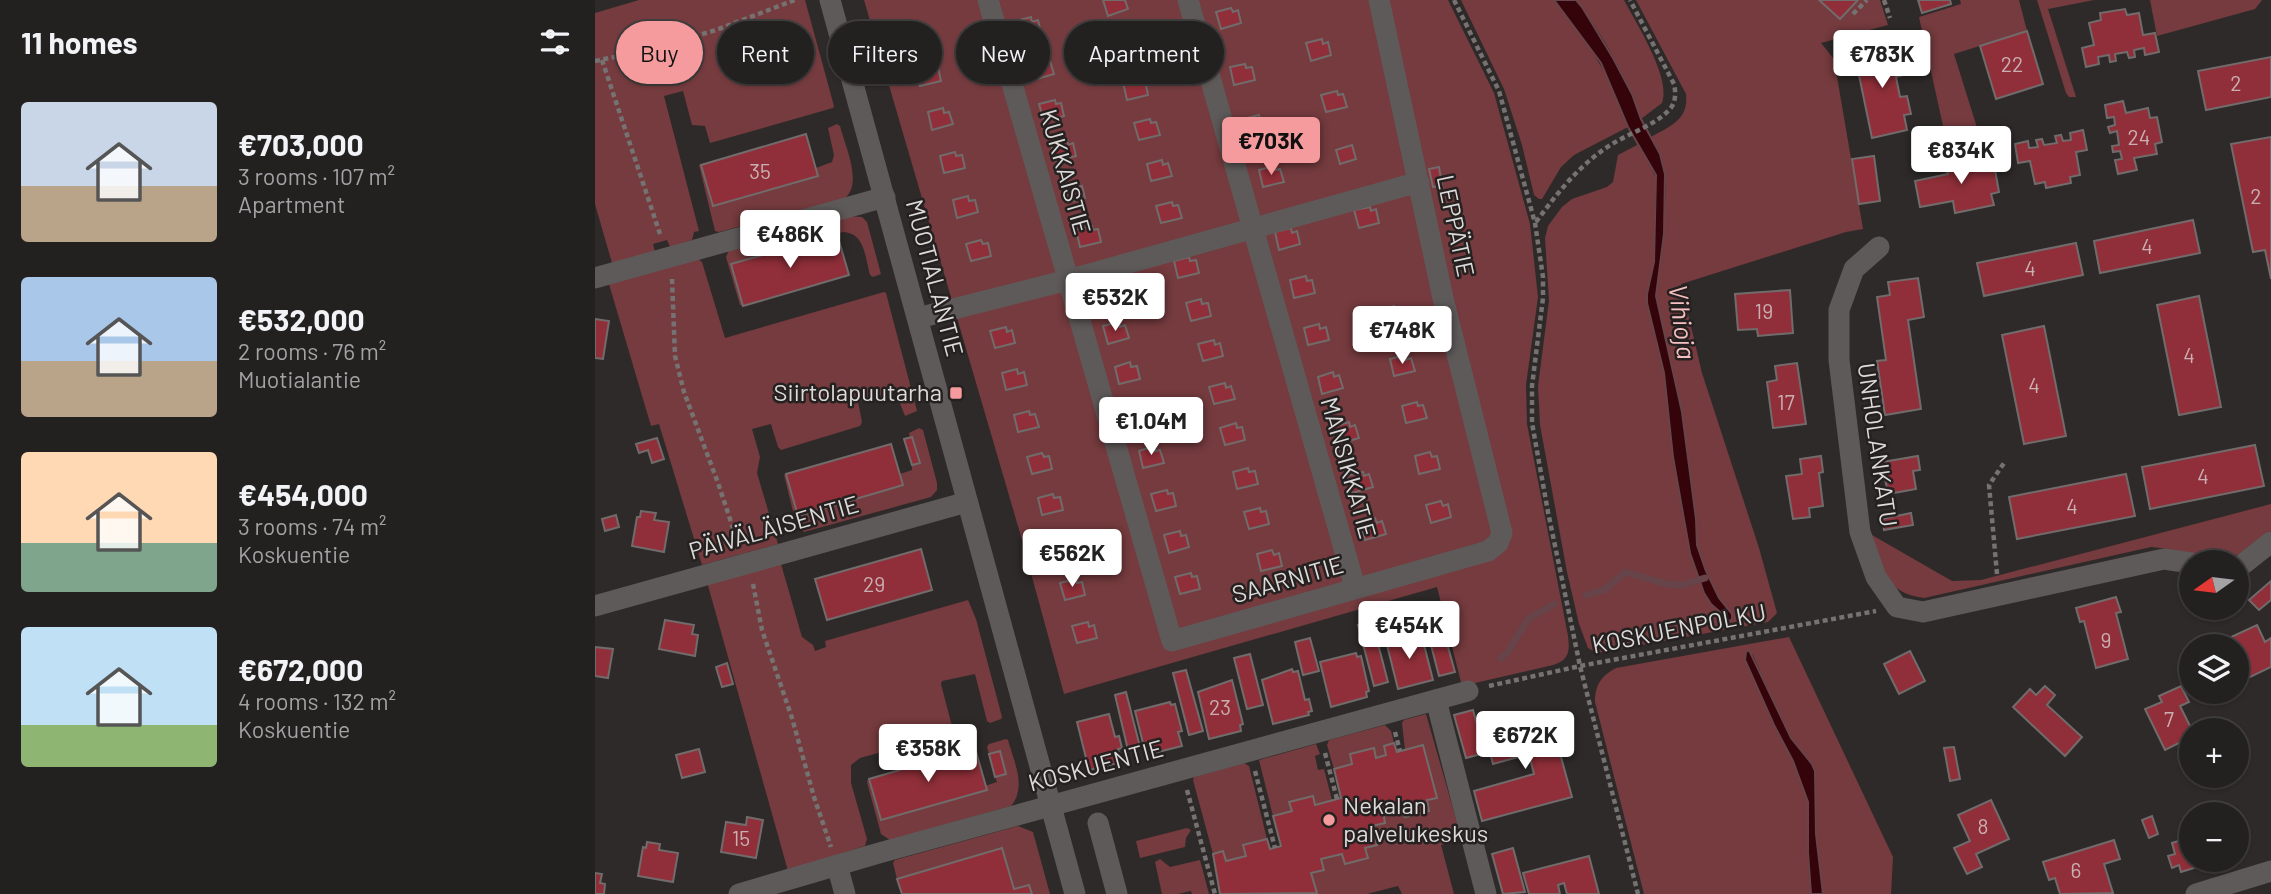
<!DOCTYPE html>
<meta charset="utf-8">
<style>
:root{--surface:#232020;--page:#2b2829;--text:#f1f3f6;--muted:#a3a3a5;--line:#403e3e;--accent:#f59b9d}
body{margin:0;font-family:Barlow,sans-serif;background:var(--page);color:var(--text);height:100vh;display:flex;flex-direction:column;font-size:26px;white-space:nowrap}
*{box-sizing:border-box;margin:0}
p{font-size:23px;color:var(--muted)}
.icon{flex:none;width:38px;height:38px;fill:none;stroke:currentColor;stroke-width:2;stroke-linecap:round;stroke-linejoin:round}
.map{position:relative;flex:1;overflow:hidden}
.side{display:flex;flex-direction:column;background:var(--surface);width:595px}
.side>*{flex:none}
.top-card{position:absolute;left:21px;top:21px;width:665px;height:63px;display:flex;gap:14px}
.needle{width:46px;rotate:256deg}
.controls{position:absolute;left:1584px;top:550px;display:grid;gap:14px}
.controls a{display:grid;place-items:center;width:70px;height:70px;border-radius:50%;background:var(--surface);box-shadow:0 2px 5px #0004,0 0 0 2px var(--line);font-size:35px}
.price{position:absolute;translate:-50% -60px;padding:0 16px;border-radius:7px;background:#fff;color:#222;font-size:23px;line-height:46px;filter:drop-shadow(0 2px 4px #0008)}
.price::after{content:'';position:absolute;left:50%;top:42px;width:21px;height:16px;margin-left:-10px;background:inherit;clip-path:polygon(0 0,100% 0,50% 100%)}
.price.active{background:var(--accent);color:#111}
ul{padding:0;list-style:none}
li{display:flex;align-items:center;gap:21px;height:175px;padding:0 21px}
li span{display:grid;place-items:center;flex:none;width:196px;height:140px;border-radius:7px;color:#555}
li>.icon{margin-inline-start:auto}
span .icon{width:84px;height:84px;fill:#fffc;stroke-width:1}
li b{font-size:30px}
h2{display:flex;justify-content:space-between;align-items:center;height:84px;padding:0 21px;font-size:30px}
.tag{padding:0 24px;border-radius:32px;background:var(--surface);box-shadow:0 2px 5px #0004,0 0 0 2px var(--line);font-size:24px;line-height:63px}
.tag.active{background:var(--accent);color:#111}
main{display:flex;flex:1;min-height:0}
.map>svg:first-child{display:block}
.green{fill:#753b3e}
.water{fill:#35040b;stroke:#674449;stroke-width:2}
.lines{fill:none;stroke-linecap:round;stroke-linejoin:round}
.stream{stroke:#674449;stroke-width:7}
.building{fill:#902f39;stroke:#716b6b;stroke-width:2}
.path{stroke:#767272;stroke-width:4.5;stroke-dasharray:5 3.5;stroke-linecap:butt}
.minor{stroke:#5f5a5a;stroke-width:21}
.poi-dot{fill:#f59b9d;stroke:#262121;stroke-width:2.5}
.labels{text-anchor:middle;stroke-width:5;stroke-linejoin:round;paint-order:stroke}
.number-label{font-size:21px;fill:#caafb2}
.street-label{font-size:24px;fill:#dddada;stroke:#262121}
.poi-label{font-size:24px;fill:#dddada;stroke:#262121;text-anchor:end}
.water-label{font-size:26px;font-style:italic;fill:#f7c0c0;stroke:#262121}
</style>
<main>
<section class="side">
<h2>11 homes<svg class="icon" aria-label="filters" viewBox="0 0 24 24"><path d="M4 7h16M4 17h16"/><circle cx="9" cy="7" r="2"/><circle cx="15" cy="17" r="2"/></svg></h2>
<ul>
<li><span style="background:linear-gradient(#c9d6e8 60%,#b9a48a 0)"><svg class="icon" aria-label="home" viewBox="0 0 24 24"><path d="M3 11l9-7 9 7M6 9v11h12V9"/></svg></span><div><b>€703,000</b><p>3 rooms · 107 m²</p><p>Apartment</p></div></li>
<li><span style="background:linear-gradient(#a9c7e8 60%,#b9a48a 0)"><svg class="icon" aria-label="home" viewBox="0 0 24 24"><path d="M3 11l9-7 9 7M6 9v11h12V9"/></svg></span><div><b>€532,000</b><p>2 rooms · 76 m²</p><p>Muotialantie</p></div></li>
<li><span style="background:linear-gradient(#ffd9b3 65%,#7fa58c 0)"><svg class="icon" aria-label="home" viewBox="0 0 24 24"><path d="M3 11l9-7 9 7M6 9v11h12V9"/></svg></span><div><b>€454,000</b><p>3 rooms · 74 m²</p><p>Koskuentie</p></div></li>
<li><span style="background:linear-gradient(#bfe0f5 70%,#8fb573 0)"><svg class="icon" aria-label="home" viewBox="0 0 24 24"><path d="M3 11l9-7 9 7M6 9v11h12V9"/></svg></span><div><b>€672,000</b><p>4 rooms · 132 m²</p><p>Koskuentie</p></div></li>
</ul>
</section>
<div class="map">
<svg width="1676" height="894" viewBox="0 0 1676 894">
<rect width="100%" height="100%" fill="#2f2a2a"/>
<g class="green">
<polygon points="44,0 210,0 239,106 238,108 115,143 110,126 97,125 88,91 69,96 104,231 99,232 97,240 75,247 72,240 58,244 60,252 17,263 0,204 0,13"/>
<path d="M269 0H853L899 93 935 224 943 297 931 385 932 424 973 636C975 652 974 660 958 665L867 686 842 587 469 694 425 533Z"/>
<path d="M866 0H959C993 42 1015 75 1033 127L979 155 966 167 947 199H944L939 195 927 145 909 89Z"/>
<path d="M981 0H1029C1041 23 1077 79 1067 103L1046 119C1032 78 1008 34 981 0Z"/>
<path d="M1041 0H1224L1245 19 1263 0H1285L1293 25 1226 43 1239 59 1268 229 1251 232 1086 284 1107 373 1164 548 1182 613 1173 622 1002 653 993 648 984 624 972 572 945 425 943 386 954 301 950 238 953 226 967 207 977 199 1012 187 1018 182 1023 155 1044 144 1062 180 1060 192 1059 262 1052 303 1069 373 1078 457 1095 553 1109 593 1116 604 1135 621 1134 610 1124 598 1111 571 1102 545 1101 519 1087 412 1061 296 1069 234 1071 179 1065 154 1056 137C1076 126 1094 119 1091 94Z"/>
<polygon points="1365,0 1424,0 1432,31 1359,54 1384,134 1352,144 1324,17 1366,4"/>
<polygon points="1442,0 1499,0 1453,9 1481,97 1474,97 1471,93"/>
<polygon points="1555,0 1667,0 1660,9 1562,36"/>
<path d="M242 124 245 126C250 146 268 183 250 198L124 232 120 231 104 165H106L118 206 223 176 221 168 237 162 239 155 233 128Z"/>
<path d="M254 216 267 217 272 222 286 274 278 277 275 275C270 257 270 233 248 232L136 264 148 306 145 305 131 257 134 250Z"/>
<polygon points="103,259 107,262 130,338 289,292 291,293 322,411 310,416 300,391 263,402 267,422 265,426 186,450 183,447 176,424 157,429 165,457 162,473 183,544 107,565 64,424 56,426 14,284"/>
<polygon points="324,428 328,430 342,483 342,490 336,497 209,532 202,527 189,475 191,474 203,515 308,485 305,474 317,470 317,465 325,463 317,437 315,438 314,433"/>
<path d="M1676 504V531C1667 538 1659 546 1649 552 1624 566 1584 548 1556 547L1329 598C1290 593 1286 568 1277 535L1357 581 1386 580Z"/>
<polygon points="186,564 207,637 218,645 220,651 231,647 230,641 373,600 381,619 407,717 406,719 395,723 392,721 380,674 347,681 346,684 358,730 357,733 265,758 256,765 256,783 272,839 270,846 193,871 112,582"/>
<path d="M1194 637 1298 857 1296 894H1228L1221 834 1220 771 1217 764 1196 739 1185 716 1158 655 1152 651 1150 661 1179 725 1198 761 1213 802V852L1216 894H1049L1000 702C1000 685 1006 676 1021 668Z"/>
<polygon points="831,714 867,840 846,845 859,894 807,894 803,886 772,894 719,894 721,893 716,873 729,870 726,859 747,854 751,864 773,858 770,848 782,845 777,826 790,822 788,812 808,807 811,817 834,811 832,800 841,798 810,750 807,723 809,720"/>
<polygon points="790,725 796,731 799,743 789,746 791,755 781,758 779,749 755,754 757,764 739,769 732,745 734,740"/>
<path d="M411 739 413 740C419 762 432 787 416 806L295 840 286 834 272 782 273 779 286 820 402 782 400 777 411 774 405 751 394 754 392 747 394 744Z"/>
<polygon points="721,744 725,754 720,756 723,770 729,769 737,800 720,805 717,796 694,802 697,811 678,816 664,760"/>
<polygon points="649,763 654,766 672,839 649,845 651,856 631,861 628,851 618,854 598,780 599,777"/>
<polygon points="423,826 438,832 455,894 437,894 434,885 419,889 407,848 302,879 298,863 300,860"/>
<polygon points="592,828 596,830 591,838 590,847 545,858 541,841"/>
<polygon points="565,859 575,867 605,860 614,894 597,894 596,891 583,894 567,894 560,862"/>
</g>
<g class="water">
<polygon points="959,0 981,0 987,7 1018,58 1037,94 1046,119 1065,154 1070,174 1069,234 1061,296 1087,412 1101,519 1102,545 1111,571 1124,598 1137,614 1137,619 1135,621 1116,604 1109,593 1095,553 1078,457 1069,373 1052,303 1052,294 1059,262 1061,175 1033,127 1006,63"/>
<polygon points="1154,650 1196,738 1217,764 1220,771 1221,834 1228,894 1216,894 1213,852 1213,802 1198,761 1179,725 1150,660 1151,652"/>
</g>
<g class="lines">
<g class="stream">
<polyline points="991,595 1009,590 1031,572 1071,584 1087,585 1110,578"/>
<polyline points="906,658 913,652 933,619 959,604"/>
</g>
</g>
<g class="building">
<polygon points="508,0 530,0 533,9 513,16"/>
<polygon points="1224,0 1263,0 1245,19"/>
<polygon points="1323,0 1355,0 1356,4 1327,13"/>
<polygon points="636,8 638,12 643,10 646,23 626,29 621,12"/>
<polygon points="1530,9 1532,15 1544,13 1548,35 1560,33 1564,52 1550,55 1549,48 1539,50 1540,57 1534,58 1532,52 1520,54 1521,61 1515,62 1514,55 1503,57 1504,64 1491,67 1487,48 1499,45 1494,23 1506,20 1505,13"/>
<polygon points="436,17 437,22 443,20 446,33 425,39 421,21"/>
<polygon points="324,22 325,26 330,25 334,38 313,43 308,25"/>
<polygon points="1432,31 1448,84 1401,99 1385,46"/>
<polygon points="531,36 532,40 537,38 540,52 520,57 515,39"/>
<polygon points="727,39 728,44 733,42 736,55 716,61 711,43"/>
<polygon points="1294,44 1297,59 1304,57 1308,75 1301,77 1305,97 1312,96 1316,114 1309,115 1312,130 1277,138 1259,51"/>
<polygon points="1676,57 1676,97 1611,110 1603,71"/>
<polygon points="449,58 450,63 455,61 459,74 438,80 434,62"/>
<polygon points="336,64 337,69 343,67 346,81 325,86 321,68"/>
<polygon points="650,64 651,68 657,67 660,80 639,85 635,67"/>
<polygon points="543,78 544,83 550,81 553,95 532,100 528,82"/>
<polygon points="742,91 743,95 748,94 752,107 731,112 726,95"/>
<polygon points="460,100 461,104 466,103 469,116 449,121 444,104"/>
<polygon points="1528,101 1531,113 1553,108 1555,118 1562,117 1567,142 1560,144 1562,154 1539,158 1542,170 1523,174 1520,160 1527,159 1525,151 1518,152 1517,146 1524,145 1522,131 1515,133 1513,127 1520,125 1519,117 1512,118 1510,105"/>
<polygon points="348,108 349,113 354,112 358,124 337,130 333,112"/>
<polygon points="664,115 665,119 670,118 674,131 653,136 648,119"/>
<polygon points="555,119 556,123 561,122 565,135 544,140 539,123"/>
<polygon points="1488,130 1492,150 1481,152 1485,175 1475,177 1476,183 1451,188 1450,182 1440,184 1435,161 1423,163 1420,144 1433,141 1434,148 1443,147 1441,140 1447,139 1449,145 1462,143 1460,136 1466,135 1468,141 1476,140 1475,133"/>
<polygon points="211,134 223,176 118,206 106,165"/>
<polygon points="1676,137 1676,279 1670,250 1658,252 1636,144"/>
<polygon points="472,140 473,145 478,143 481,156 460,161 456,144"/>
<polygon points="757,145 761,159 745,164 741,150"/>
<polygon points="360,152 361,156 367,155 370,168 349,173 345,156"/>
<polygon points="1389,155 1391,166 1399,164 1404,192 1396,194 1399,205 1360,213 1358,201 1325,207 1320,181 1353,174 1350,163"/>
<polygon points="1279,156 1285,201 1264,204 1257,159"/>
<polygon points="567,160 568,165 573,163 577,176 556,181 552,164"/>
<polygon points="679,166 680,170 685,169 689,182 668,187 664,170"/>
<polygon points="844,167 847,185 838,187 834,169"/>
<polygon points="481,185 482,187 487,186 490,198 474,202 470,188"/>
<polygon points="373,196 374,201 380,200 383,212 362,218 358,200"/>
<polygon points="577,202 578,206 583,205 587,218 566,223 561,206"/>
<polygon points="775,207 776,211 781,209 784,223 764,228 759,210"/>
<polygon points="1598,220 1605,253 1505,273 1499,241"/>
<polygon points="497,226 498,230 503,229 506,242 485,247 481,230"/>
<polygon points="696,228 697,233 702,231 705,244 684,250 680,232"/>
<polygon points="242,234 254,275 148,306 136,264"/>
<polygon points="386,240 388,244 393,243 396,256 376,261 371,244"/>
<polygon points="1481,243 1488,275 1389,296 1382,263"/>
<polygon points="594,257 595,261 601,260 604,273 583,278 579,261"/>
<polygon points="711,276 712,281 717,280 720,293 699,298 695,280"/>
<polygon points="1323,278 1329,317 1313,320 1326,409 1290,415 1282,361 1291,360 1282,297 1295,295 1293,282"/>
<polygon points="511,280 512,284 518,283 521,296 500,301 496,284"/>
<polygon points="1195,290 1198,333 1163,336 1162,329 1143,330 1140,294"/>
<polygon points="1604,296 1626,407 1584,415 1562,305"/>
<polygon points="606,299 607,304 613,303 616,316 596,321 591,303"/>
<polygon points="799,306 800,311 806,309 809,322 788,328 784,310"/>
<polygon points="0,319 14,321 8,359 0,358"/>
<polygon points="524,322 525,327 530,325 534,338 513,344 508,326"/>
<polygon points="724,324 725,329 731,327 734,340 713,345 709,328"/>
<polygon points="1449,326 1471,436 1429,444 1407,335"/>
<polygon points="411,327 412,332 417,330 420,343 400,348 395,331"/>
<polygon points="619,340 620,345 625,343 628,356 608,361 603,344"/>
<polygon points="810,355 811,360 816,358 820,371 799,376 795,359"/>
<polygon points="535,362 536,367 542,366 545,379 524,384 520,367"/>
<polygon points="1202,363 1211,424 1178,428 1172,382 1182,380 1180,366"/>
<polygon points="422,369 423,374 429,372 432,385 411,390 407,373"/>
<polygon points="738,372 739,377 744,375 748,388 727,394 723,377"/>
<polygon points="630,383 631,388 636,386 640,399 619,404 614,387"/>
<polygon points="822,402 823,406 828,405 832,418 811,423 807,406"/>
<polygon points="548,406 549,410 554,409 557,422 537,427 532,410"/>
<polygon points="434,411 435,415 440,414 444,427 423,432 419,415"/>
<polygon points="754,422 755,427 760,425 764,438 743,444 738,427"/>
<polygon points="641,423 642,428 647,427 650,440 630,445 625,428"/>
<polygon points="317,437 325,463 317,465 309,439"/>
<polygon points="62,438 69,459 57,463 53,450 44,453 41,444"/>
<polygon points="296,444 308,485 203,516 191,474"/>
<polygon points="1660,445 1669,486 1555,509 1547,467"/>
<polygon points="559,446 560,451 565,450 569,463 548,468 544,451"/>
<polygon points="835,452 837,457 842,456 845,469 824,474 820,456"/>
<polygon points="447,453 449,457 454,456 457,469 437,474 432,457"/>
<polygon points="1226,456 1228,472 1224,473 1228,506 1214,508 1215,517 1198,519 1191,476 1207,474 1205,459"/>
<polygon points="1323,456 1325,470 1318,471 1321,489 1293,494 1287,462"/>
<polygon points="653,468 654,472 660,471 663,484 642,489 638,472"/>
<polygon points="768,472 769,476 774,474 778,487 757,493 752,476"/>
<polygon points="1531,474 1540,516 1422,539 1414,497"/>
<polygon points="572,490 573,494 578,493 581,506 561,511 556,494"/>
<polygon points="458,494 459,498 465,497 468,510 447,515 443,498"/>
<polygon points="846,501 848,506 853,504 856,517 836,523 831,505"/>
<polygon points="665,508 666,512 671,511 674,524 654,529 649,512"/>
<polygon points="46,511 61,513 59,520 74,522 69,552 37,546 42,517 45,517"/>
<polygon points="1316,513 1318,525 1289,530 1287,519"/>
<polygon points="21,515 24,527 10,531 7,519"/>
<polygon points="780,518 782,523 787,521 791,534 770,540 765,523"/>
<polygon points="585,531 586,536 591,535 594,547 574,553 569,535"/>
<polygon points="469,537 470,541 475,540 479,553 458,558 454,541"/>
<polygon points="326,549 337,590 232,620 220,579"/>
<polygon points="677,550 679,555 684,553 687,566 666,571 662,554"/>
<polygon points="596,573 597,577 602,576 605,589 585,594 580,577"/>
<polygon points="481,579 482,583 487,582 490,595 470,600 465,583"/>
<polygon points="1676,581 1676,600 1664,610 1654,600"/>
<polygon points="1521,597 1526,612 1521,613 1533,659 1501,668 1489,621 1485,622 1481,608"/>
<polygon points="70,620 99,625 97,634 103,635 100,656 64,649"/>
<polygon points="777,621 793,682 779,686 763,625"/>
<polygon points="493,622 494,627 499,625 502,638 482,643 477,626"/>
<polygon points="846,622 860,672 844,676 831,626"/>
<polygon points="1662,625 1670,642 1676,638 1676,667 1653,678 1644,659 1642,660 1642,646 1638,646 1634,638"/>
<polygon points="826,633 838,680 803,689 791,641"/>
<polygon points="715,638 724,671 708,675 700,642"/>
<polygon points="0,647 18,649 13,678 0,676"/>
<polygon points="1315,651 1330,681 1304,694 1289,664"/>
<polygon points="761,653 762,657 766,656 774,691 771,692 772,697 736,707 725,662"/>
<polygon points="655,654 668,705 652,709 639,658"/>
<polygon points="132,663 138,684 127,687 121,667"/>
<polygon points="697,669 698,672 703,671 710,700 714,699 717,711 713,712 714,715 678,724 667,680"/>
<polygon points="591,670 608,731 594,735 578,673"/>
<polygon points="637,680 648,724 645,725 646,731 614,739 603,692"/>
<polygon points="1450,686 1460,695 1452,705 1487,737 1470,756 1418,707 1435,689 1441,695"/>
<polygon points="1586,686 1594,702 1585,706 1597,730 1596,737 1570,750 1550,709 1567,702 1564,696"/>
<polygon points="531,692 545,747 533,750 520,695"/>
<polygon points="575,702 576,705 580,704 587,731 583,732 587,746 551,755 540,711"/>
<polygon points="878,710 890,753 871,758 859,715"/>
<polygon points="514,714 520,737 524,736 527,748 523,749 527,762 494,770 482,722"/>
<polygon points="955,717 977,797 887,821 879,791 939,774 931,743 925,745 927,756 898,764 890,735"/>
<polygon points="799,743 802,752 828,745 842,798 832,800 834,811 810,817 808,807 788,812 790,823 777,826 782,845 770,848 773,858 750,864 747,854 726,859 729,870 716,873 722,893 625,894 618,854 628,851 631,861 651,856 648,845 672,839 675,849 686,846 678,816 697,811 694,802 718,796 720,805 746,798 739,769 757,764 755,754 779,748 781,758 791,755 789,746"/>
<polygon points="1359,747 1365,779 1355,781 1349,748"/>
<polygon points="380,748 392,790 286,820 274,779"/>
<polygon points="104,749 110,772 87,778 81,755"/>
<polygon points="405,751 411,774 400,777 394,754"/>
<polygon points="1396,800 1414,839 1381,854 1387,867 1372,874 1359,848 1375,841 1363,815"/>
<polygon points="1557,816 1563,834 1554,838 1547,820"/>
<polygon points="152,817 168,820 161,858 126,852 131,822 151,825"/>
<polygon points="1596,837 1596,859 1617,859 1618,862 1586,872 1584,865 1577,868 1573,856 1580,854 1577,843"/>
<polygon points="1519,840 1525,859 1509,864 1518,893 1465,894 1460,878 1454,880 1448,862"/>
<polygon points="52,842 65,844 64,850 83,853 78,882 43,876 48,847 51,848"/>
<polygon points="407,848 419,889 434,885 437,894 307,894 302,879"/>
<polygon points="918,848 930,892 908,894 897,854"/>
<polygon points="994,856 1004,894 972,894 969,883 963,885 965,894 934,894 928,873"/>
<polygon points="0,873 7,874 5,883 10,884 9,894 0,894"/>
</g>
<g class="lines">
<g class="path">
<polyline points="859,0 904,91 940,223 948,277 948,298 937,386 937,423 953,512 985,666 1043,894"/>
<polyline points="1289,0 1295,18"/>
<polyline points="1258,14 1272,0"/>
<polyline points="7,60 66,237"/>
<polyline points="0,61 54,50 121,30 200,0"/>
<path d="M941 222C963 192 985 164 1017 144 1035 133 1060 125 1074 110 1081 103 1081 93 1079 84L1035 0"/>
<polyline points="77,279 80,356 89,392 123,483 143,543"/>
<polyline points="1402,574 1394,485 1409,463"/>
<polyline points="158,584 167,630 197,718 219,797 236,847"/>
<polyline points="894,686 985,666 1281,611"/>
<polyline points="800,732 805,751"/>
<polyline points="730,753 742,799"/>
<polyline points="660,771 680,848"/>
<polyline points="592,790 620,894"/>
</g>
<g class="minor">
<polyline points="235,0 480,894"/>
<polyline points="393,0 577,641 893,551 903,543 907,533 848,298 784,0"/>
<polyline points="593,0 760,587"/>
<polyline points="1284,247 1259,269 1244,310 1244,360 1265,532 1281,577 1302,607 1328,612 1569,559 1596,563"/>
<polyline points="0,278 290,197"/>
<polyline points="323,318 473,280 824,182"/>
<polyline points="1642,569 1676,542"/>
<polyline points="0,606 372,502"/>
<polyline points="841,700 891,894"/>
<polyline points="503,823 522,894"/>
<polyline points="242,865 250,894"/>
<polyline points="144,894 284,853 873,691"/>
<polyline points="1601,894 1676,871"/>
</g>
</g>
<g class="poi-dot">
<rect x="354" y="386" width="14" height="14" rx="3.5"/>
<circle cx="734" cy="820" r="7"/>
</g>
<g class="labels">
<g class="number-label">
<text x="1417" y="72">22</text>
<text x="1641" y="91">2</text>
<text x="1544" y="145">24</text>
<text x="165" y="179">35</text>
<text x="1661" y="204">2</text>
<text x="1552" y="254">4</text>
<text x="1435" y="276">4</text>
<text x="1169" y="319">19</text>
<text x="1594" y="363">4</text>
<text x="1439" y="393">4</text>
<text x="1191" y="410">17</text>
<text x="1608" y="484">4</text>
<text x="1477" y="514">4</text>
<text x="279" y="592">29</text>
<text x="1511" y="648">9</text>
<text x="625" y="715">23</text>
<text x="1574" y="727">7</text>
<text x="1388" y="834">8</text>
<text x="146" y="846">15</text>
<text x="1481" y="878">6</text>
</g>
<g class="street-label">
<text transform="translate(470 172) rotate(74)" y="8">KUKKAISTIE</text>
<text transform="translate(860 226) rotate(78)" y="8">LEPPÄTIE</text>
<text transform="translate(339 278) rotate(75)" y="8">MUOTIALANTIE</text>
<text transform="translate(1282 445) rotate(82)" y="8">UNHOLANKATU</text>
<text transform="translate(753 468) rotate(74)" y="8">MANSIKKATIE</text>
<text transform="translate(179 528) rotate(-16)" y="8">PÄIVÄLÄISENTIE</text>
<text transform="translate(693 580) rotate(-16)" y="8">SAARNITIE</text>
<text transform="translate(1084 629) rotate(-11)" y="8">KOSKUENPOLKU</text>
<text transform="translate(501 766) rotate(-15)" y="8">KOSKUENTIE</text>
</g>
<g class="poi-label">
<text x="347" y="401">Siirtolapuutarha</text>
<text x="748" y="814" text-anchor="start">Nekalan<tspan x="748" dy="28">palvelukeskus</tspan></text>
</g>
<g class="water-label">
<text transform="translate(1087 322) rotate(83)" y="9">Vihioja</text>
</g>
</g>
</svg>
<div class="controls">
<a><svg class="needle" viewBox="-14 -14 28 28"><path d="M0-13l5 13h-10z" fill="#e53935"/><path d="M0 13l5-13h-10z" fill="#a3a3a5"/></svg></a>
<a><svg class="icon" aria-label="layers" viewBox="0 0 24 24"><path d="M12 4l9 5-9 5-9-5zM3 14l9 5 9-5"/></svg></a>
<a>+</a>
<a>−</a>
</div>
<b class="price" style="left:1287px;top:90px">€783K</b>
<b class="price active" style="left:676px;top:177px">€703K</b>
<b class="price" style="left:1366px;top:186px">€834K</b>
<b class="price" style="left:195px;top:270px">€486K</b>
<b class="price" style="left:520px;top:333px">€532K</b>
<b class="price" style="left:807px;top:366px">€748K</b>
<b class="price" style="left:556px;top:457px">€1.04M</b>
<b class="price" style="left:477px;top:589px">€562K</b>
<b class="price" style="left:814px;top:661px">€454K</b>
<b class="price" style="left:930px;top:771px">€672K</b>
<b class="price" style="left:333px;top:784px">€358K</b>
<div class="top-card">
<a class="tag active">Buy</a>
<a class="tag">Rent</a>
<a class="tag">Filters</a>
<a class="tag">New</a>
<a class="tag">Apartment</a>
</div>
</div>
</main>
